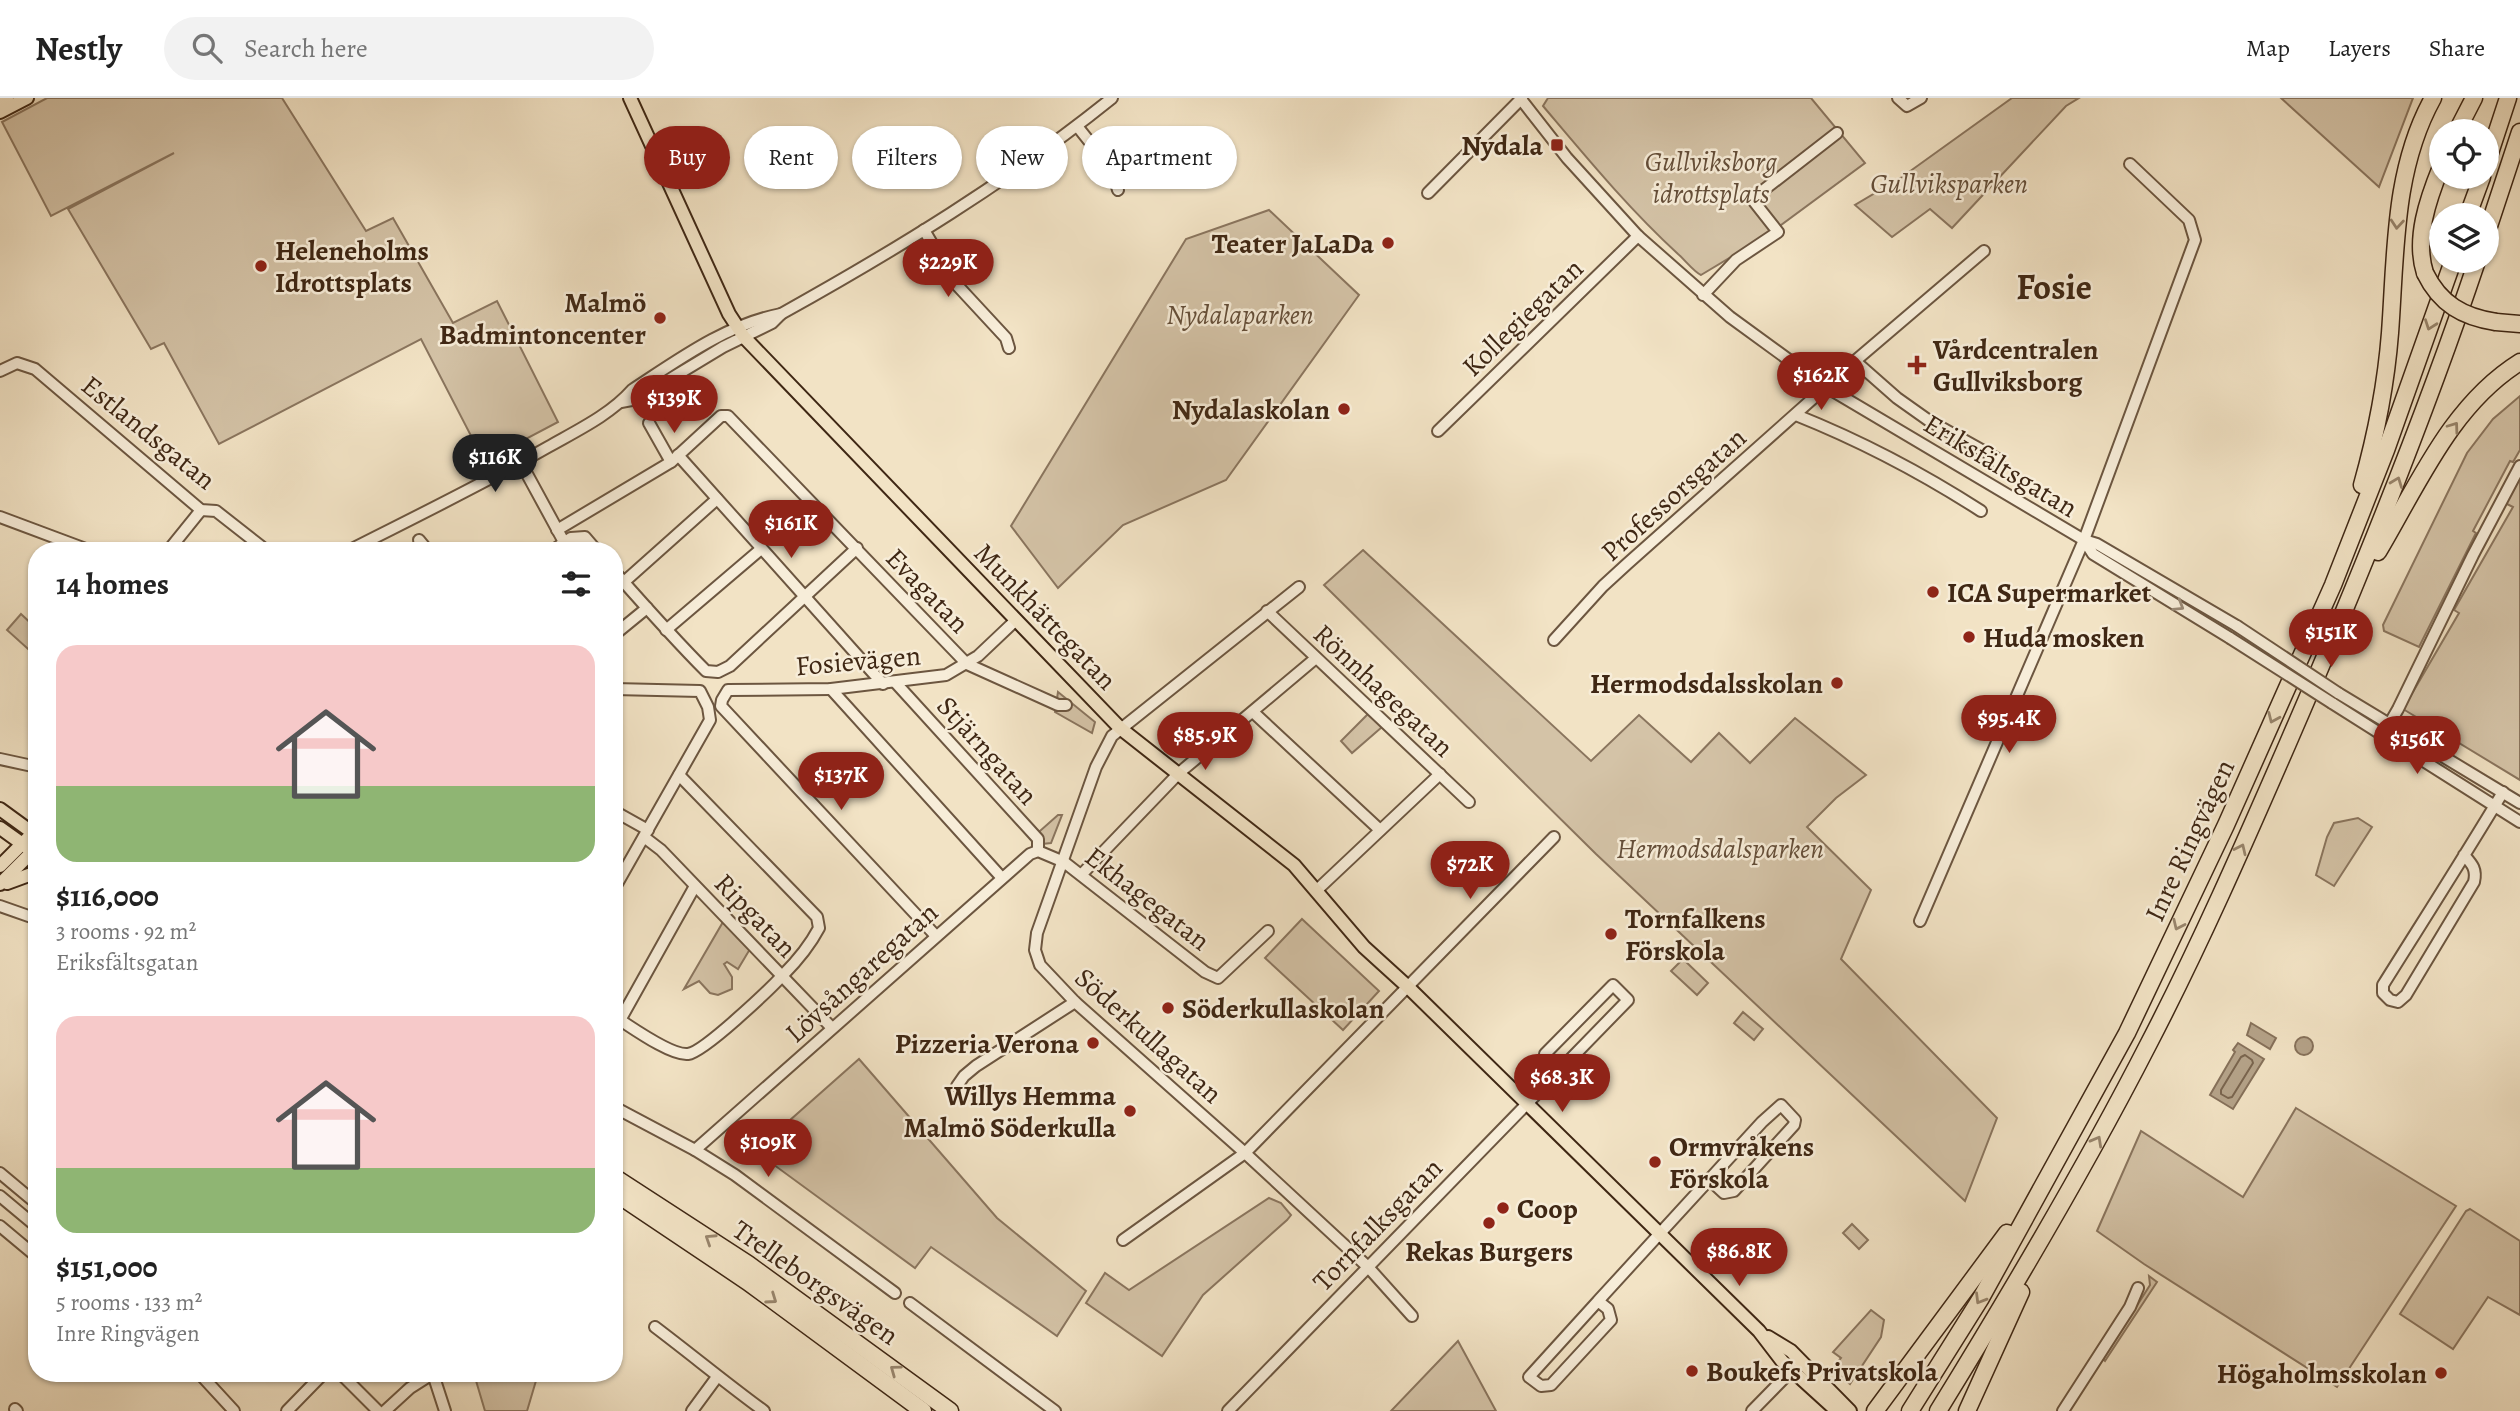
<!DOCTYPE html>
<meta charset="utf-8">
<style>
:root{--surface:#fff;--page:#f2f2f2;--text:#222;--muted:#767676;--line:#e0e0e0;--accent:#8f2418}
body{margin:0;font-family:Alegreya,serif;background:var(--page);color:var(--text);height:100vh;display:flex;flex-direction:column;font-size:26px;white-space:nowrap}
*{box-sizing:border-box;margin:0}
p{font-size:23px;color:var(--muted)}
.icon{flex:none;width:38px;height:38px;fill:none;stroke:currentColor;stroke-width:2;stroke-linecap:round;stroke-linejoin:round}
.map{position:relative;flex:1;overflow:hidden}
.drawer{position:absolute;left:28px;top:444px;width:595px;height:840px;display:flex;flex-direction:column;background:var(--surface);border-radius:28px;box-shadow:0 2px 5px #0004}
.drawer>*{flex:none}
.banner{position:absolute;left:644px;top:28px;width:665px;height:63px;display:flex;gap:14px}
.fabs{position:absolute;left:2429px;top:21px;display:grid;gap:14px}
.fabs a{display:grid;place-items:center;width:70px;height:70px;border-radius:50%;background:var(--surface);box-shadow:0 2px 5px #0004;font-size:35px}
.price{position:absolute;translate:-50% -60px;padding:0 16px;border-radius:24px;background:var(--accent);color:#fff;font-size:23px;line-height:46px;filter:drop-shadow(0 2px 4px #0008)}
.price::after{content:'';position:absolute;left:50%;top:42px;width:21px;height:16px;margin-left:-10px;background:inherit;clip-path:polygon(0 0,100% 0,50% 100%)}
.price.active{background:#222;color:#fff}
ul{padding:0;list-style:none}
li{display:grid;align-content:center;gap:14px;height:371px;padding:0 28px}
li span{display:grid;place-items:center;height:217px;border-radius:21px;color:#555}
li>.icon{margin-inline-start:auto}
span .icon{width:126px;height:126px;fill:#fffc;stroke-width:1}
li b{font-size:30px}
h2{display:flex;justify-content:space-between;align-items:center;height:84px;padding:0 28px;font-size:30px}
.tag{padding:0 24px;border-radius:32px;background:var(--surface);box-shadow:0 2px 5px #0004;font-size:24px;line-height:63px}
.tag.active{background:var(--accent);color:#fff}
header{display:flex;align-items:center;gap:42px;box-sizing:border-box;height:98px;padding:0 35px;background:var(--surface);border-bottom:2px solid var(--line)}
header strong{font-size:33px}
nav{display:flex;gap:38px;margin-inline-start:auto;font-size:24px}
.search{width:490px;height:63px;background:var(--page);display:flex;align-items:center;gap:18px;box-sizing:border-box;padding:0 24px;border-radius:38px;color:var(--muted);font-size:26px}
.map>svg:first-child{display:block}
.green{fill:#d4c3a7;stroke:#8a755e;stroke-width:2}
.water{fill:#b5a389;stroke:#86715a;stroke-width:2}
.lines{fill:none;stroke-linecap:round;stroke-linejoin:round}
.shore{stroke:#7a654e;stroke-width:2}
.minor-casing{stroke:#6c5640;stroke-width:14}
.major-casing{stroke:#3f2714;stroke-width:16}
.highway-casing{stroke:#3f2714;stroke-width:19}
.minor{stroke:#f7edd9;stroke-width:10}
.major{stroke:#f2e3c5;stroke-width:12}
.highway{stroke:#f2e3c5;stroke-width:16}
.minor-bridge-casing{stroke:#6c5640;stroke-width:14;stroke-linecap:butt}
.highway-bridge-casing{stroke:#3f2714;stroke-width:19;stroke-linecap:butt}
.minor-bridge{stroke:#f7edd9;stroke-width:10}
.highway-bridge{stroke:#f2e3c5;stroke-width:16}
.oneway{stroke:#98856c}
.oneway2{stroke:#9b8a76}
.poi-dot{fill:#8f2418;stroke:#f7edd9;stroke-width:2.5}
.labels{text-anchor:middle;stroke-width:5;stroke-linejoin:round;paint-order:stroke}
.poi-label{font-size:28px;font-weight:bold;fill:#3f2714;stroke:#f7edd9;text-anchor:start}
.park-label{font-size:28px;font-style:italic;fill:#644e39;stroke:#f7edd9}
.street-label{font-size:28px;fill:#3f2714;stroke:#f7edd9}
.district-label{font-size:35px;font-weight:bold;fill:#3f2714;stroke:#f7edd9}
</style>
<header>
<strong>Nestly</strong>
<div class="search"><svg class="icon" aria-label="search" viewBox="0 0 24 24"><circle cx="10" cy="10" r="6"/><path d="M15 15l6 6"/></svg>Search here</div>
<nav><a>Map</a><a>Layers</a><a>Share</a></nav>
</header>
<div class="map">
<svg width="2520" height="1313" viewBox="0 0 2520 1313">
<rect width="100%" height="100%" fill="#f2e3c5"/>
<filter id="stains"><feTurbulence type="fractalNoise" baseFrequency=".00286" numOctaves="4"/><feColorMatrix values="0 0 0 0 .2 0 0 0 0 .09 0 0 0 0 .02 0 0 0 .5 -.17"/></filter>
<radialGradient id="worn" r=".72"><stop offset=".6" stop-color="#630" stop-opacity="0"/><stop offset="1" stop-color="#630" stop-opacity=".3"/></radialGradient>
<g class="green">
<polygon points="47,0 282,0 366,133 393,120 453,225 497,203 558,324 484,363 421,241 219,346 164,245 151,251 68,111 174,55 51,118 2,24"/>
<path d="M1548 0H1811L1865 65 1766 138 1701 177C1694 174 1685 162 1678 156 1628 110 1587 60 1543 8Z"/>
<polygon points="2012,0 2079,0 2066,8 1952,130 1930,111 1892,139 1855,107 1902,79"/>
<polygon points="2281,0 2413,0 2379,89"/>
<polygon points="903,55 910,63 905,67 888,68 889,57 900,58"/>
<polygon points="1269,112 1359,197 1226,382 1123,427 1058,490 1011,428 1186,141"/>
<polygon points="2520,298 2520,352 2513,364 2510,363 2473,433 2476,435 2419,549 2384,533 2383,527 2467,355 2493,321"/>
<polygon points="2520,377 2520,682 2403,611 2459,515 2454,512 2513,409 2505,405"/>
<polygon points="1363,452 1591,663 1639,617 1691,664 1719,635 1750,665 1795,620 1866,677 1836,700 1807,729 1871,792 1841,861 1997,1020 1965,1103 1596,756 1324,487"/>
<polygon points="21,516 37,531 37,559 7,532"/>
<polygon points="1058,594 1095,624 1092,635 1055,614"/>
<polygon points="1368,616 1382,629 1352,655 1341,643"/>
<polygon points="1058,717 1062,717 1051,745 1042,746 1032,740"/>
<polygon points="2358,720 2372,729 2334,788 2316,777 2327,739 2334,725"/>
<polygon points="1302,821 1379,893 1343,932 1265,860"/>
<polygon points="723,824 750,851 738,871 727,864 724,866 732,879 732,891 718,897 710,895 699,883 684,891"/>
<polygon points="1683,861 1708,885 1697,897 1671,873"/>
<polygon points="1743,914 1763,931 1754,942 1734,925"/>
<polygon points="859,961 997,1120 1086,1193 1057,1238 931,1149 915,1170 755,1053"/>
<polygon points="2296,1010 2456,1108 2337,1289 2144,1166 2097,1133 2141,1033 2243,1099"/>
<polygon points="1269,1100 1281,1105 1291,1117 1287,1122 1203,1197 1162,1258 1086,1205 1105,1175 1129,1192"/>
<polygon points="2470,1111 2520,1143 2520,1217 2488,1199 2453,1251 2400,1216 2466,1113"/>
<polygon points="1852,1126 1868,1142 1859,1151 1843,1135"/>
<polygon points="2149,1178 2157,1184 2105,1263 2103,1261 2150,1187"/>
<polygon points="1871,1212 1884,1222 1881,1239 1850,1286 1835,1273 1836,1266 1841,1260 1833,1254"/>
<polygon points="1458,1243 1496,1313 1391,1313"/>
<polygon points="474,1276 538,1276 527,1313 485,1313"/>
</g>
<g class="water">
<polygon points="2251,925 2276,940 2270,951 2247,937"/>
<circle cx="2304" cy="948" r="9"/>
<polygon points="2238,945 2264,961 2233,1011 2210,997 2235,954 2233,952"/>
</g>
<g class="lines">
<polygon class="shore" points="2245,957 2252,962 2253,965 2232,999 2228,1000 2221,996 2221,992 2241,959"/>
<defs>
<g id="minor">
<polyline points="1520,0 1567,60 1638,138 1730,219 1826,289 2084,442 2097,446 2237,528"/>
<polyline points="1898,0 1907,8 1921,0"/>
<polyline points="1077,28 1112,72 1118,92"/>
<polyline points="1428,95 1522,0"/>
<polyline points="924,132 956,186 1006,240 1009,250"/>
<polyline points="1703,197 1736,162 1778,134 1752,101 1837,35"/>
<polyline points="1855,263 1897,300 1928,322 1998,361 1999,368"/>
<polyline points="0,273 17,265 35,271 201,412 216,413 267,453"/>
<path d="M621 304 637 301 723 249 772 225 781 216C896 152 1009 83 1112 0"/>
<path d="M1796 317C1861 343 1922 375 1981 413"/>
<polyline points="649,325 671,364"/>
<polyline points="1438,333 1638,138"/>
<polyline points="678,357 883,586"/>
<polyline points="521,365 564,444"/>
<polyline points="0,419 91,453"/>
<polyline points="557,432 671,364 721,318 728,318 967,566 1058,607 1066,607"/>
<polyline points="419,442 428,453"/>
<polyline points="2084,442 2093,456 2230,540"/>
<polyline points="168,453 201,412"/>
<path d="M348 453C415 419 483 386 548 349 576 333 610 317 632 292 678 262 725 227 781 216"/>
<polyline points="552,453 571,440 585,439 597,453"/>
<path d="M614 473C644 507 674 541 706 573L718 574 730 568 857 450"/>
<polyline points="624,484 717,401"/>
<polyline points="1299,489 1112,638 1096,669 1037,835 1035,852 1040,867 1075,904 1245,1055 1368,1169 1412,1218"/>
<polyline points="1267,513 1469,704"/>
<polyline points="666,532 761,451"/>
<polyline points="614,537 647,510"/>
<polyline points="1554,542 1603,488 1627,466 1855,263 1984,153"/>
<polyline points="895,584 1038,741 1038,753"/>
<polyline points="614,591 700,593 708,609 710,622 614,791"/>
<polyline points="831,591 1002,780"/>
<polyline points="2338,595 2520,705"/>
<polyline points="2332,605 2520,724"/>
<polyline points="1253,614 1380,732"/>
<polyline points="2383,637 2398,611 2473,457 2520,368"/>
<polyline points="0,661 37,669"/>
<polyline points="614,713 648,732"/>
<polyline points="644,739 661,752 832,930"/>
<path d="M2464 757C2472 766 2477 771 2474 784L2406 897 2398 904 2390 902 2383 895V887C2423 823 2464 759 2503 694"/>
<polyline points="1082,776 1179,675 1316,560"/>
<polyline points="1317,792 1440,676"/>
<polyline points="0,808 37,821"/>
<polyline points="1920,823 2084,442 2195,142 2189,122 2130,66"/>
<polyline points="936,838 721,608 722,602 728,592 831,591 946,577 978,558 1015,523"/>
<path d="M620 922C634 931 672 958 688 956 704 954 769 892 783 877 797 863 810 847 819 830L817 819 679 677"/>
<polyline points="614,933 695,788"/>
<polyline points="957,988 964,978 976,968 1075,904"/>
<polyline points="614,1009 695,1052 735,1077 895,1195"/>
<polyline points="695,1052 1030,756 1038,753 1064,764 1205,874 1218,880 1268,833"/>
<polyline points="0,1075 37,1106"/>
<polyline points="0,1098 37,1129"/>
<polyline points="0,1128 37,1159"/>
<polyline points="1123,1142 1245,1055 1554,739"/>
<polyline points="1598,1203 1529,1279 1541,1288 1551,1287 1611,1222 1608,1211 1598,1203 1762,1024 1781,1007 1795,1022 1794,1027 1734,1093 1724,1095 1710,1082"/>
<polyline points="910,1205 1055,1313"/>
<path d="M655 1229C692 1257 727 1286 764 1313"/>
<polyline points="200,1276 234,1313"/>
<polyline points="341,1276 378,1313"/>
<polyline points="433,1276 445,1313"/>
<polyline points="15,1311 17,1313"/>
<polyline points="287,1313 323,1276"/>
<polyline points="385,1313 410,1290 432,1276"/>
<polyline points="692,1313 717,1279"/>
<polyline points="1228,1313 1628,902 1613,887 1545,956 1560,971"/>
<polyline points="1752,1313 1796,1268"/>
<polyline points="2063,1313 2130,1209 2138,1190"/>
</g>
<g id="major">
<polyline points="630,0 729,216 744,239 1120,630 1294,767 1364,849 1408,889 1759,1233 1782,1263 1837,1313"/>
<polyline points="0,4 7,0"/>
<polyline points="0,14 27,0"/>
<polyline points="0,711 37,738"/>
<polyline points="0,730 28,750"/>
<polyline points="0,768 33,735"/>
<polyline points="7,785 37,774"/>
<polyline points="0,786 37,749"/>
<polyline points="1768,1239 1791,1253 1850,1313"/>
</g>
<g id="highway">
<polyline points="2457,33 2474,0"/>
<polyline points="2487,64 2508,0"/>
<polyline points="2468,117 2482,79"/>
<polyline points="2487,134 2520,34"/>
<path d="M2425 175C2414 141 2428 101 2441 69"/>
<polyline points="2496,224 2520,226"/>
<path d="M2362 387C2376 337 2386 287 2390 235 2396 155 2393 72 2433 0"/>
<path d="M2378 454C2418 387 2451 307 2520 264"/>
<polyline points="614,1079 748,1166 950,1313"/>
<polyline points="614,1094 748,1184 923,1313"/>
<polyline points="1875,1313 2007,1135"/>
<polyline points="1910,1313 1981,1200 2127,935 2226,727 2333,487 2386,352 2453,163"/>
<path d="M1938 1313C2012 1193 2084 1072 2148 947 2199 849 2244 746 2288 645 2357 486 2422 327 2477 163"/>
<polyline points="1967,1313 2021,1194"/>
</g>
</defs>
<use href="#minor" class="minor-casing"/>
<use href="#major" class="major-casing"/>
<use href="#highway" class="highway-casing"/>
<use href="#minor" class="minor"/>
<use href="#major" class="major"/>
<use href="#highway" class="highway"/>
<defs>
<g id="minor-bridge">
<polyline points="2237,528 2338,595"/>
<polyline points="2230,540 2332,605"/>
</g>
<path id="highway-bridge" d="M2425 175C2440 206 2463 219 2496 224"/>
</defs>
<use href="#minor-bridge" class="minor-bridge-casing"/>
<use href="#highway-bridge" class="highway-bridge-casing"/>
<use href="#minor-bridge" class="minor-bridge"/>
<use href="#highway-bridge" class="highway-bridge"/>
</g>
<defs><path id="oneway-chevron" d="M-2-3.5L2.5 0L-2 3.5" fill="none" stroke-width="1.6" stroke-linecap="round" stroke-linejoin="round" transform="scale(1.75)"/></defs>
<g class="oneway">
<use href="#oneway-chevron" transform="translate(2397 126) rotate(95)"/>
<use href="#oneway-chevron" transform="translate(2430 227) rotate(110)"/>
<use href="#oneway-chevron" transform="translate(2454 329) rotate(-54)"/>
<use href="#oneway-chevron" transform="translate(2397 384) rotate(-69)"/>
<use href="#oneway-chevron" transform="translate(2273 620) rotate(114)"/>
<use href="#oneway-chevron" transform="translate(2241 751) rotate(-65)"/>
<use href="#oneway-chevron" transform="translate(2178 827) rotate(115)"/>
<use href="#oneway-chevron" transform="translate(2097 1043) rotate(-61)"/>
<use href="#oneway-chevron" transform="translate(710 1141) rotate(-147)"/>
<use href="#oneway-chevron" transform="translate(772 1201) rotate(35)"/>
<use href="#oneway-chevron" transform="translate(1980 1201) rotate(121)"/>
<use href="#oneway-chevron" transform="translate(895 1272) rotate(-144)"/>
</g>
<use class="oneway2" href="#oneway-chevron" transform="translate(2179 508) rotate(32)"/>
<g class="poi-dot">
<rect x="1550" y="40" width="14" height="14" rx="3.5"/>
<circle cx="1388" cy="145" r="7"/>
<circle cx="261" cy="168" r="7"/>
<circle cx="660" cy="220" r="7"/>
<path d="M1913.5 256.5h7v7h7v7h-7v7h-7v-7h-7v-7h7z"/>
<circle cx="1344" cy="311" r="7"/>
<circle cx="1933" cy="494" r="7"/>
<circle cx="1969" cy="539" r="7"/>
<circle cx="1837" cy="585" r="7"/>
<circle cx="1611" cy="836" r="7"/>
<circle cx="1168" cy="910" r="7"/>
<circle cx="1093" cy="945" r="7"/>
<circle cx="1130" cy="1013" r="7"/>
<circle cx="1655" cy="1064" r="7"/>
<circle cx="1503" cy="1110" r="7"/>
<circle cx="1489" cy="1125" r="7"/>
<circle cx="1692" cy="1273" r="7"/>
<circle cx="2441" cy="1275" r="7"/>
</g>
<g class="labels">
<g class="poi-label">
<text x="1543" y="57" text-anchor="end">Nydala</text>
<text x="1374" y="155" text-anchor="end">Teater JaLaDa</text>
<text x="275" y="162">Heleneholms<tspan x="275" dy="32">Idrottsplats</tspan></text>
<text x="646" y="214" text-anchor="end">Malmö<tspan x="646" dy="32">Badmintoncenter</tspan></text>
<text x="1933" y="261">Vårdcentralen<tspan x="1933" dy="32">Gullviksborg</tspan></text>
<text x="1330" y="321" text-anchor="end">Nydalaskolan</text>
<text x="1947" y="504">ICA Supermarket</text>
<text x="1983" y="549">Huda mosken</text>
<text x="1823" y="595" text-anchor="end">Hermodsdalsskolan</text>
<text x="1625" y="830">Tornfalkens<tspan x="1625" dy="32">Förskola</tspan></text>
<text x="1182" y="920">Söderkullaskolan</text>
<text x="1079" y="955" text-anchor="end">Pizzeria Verona</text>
<text x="1116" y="1007" text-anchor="end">Willys Hemma<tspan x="1116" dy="32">Malmö Söderkulla</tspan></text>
<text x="1669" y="1058">Ormvråkens<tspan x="1669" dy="32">Förskola</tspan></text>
<text x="1517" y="1120">Coop</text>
<text x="1489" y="1163" text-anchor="middle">Rekas Burgers</text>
<text x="1706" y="1283">Boukefs Privatskola</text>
<text x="2427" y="1285" text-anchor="end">Högaholmsskolan</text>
</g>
<g class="park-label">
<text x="1711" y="73">Gullviksborg<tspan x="1711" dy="32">idrottsplats</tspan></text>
<text x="1949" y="95">Gullviksparken</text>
<text x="1240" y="226">Nydalaparken</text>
<text x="1720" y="760">Hermodsdalsparken</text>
</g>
<g class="street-label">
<text transform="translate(1522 219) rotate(-44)" y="10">Kollegiegatan</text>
<text transform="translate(149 334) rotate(39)" y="10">Estlandsgatan</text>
<text transform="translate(2001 367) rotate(31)" y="10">Eriksfältsgatan</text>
<text transform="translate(1673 396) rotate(-42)" y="10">Professorsgatan</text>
<text transform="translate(928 492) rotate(46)" y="10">Evagatan</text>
<text transform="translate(1046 518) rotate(46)" y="10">Munkhättegatan</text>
<text transform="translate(858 562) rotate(-5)" y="10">Fosievägen</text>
<text transform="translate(1384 592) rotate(43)" y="10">Rönnhagegatan</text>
<text transform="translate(988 652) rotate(48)" y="10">Stjärngatan</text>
<text transform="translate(2189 742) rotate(-65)" y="10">Inre Ringvägen</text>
<text transform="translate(1148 800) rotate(38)" y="10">Ekhagegatan</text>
<text transform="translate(756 817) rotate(46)" y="10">Ripgatan</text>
<text transform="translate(861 874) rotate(-42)" y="10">Lövsångaregatan</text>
<text transform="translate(1149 937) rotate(42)" y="10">Söderkullagatan</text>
<text transform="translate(1377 1126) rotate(-46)" y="10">Tornfalksgatan</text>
<text transform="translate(816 1184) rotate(35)" y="10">Trelleborgsvägen</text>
</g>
<g class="district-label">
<text x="2054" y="201">Fosie</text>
</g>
</g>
<rect width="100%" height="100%" filter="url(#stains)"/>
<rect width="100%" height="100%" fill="url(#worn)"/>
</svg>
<div class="fabs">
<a><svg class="icon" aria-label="locate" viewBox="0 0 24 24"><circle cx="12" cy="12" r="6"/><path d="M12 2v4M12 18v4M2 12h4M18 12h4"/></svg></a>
<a><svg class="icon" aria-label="layers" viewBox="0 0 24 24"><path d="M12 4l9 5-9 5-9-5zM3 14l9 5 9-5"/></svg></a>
</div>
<b class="price" style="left:948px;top:201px">$229K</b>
<b class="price" style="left:1821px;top:314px">$162K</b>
<b class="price" style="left:674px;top:337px">$139K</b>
<b class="price active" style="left:495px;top:396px">$116K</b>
<b class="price" style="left:791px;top:462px">$161K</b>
<b class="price" style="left:2331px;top:571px">$151K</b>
<b class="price" style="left:2009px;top:657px">$95.4K</b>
<b class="price" style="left:1205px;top:674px">$85.9K</b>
<b class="price" style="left:2417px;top:678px">$156K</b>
<b class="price" style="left:841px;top:714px">$137K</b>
<b class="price" style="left:1470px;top:803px">$72K</b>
<b class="price" style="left:1562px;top:1016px">$68.3K</b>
<b class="price" style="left:768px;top:1081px">$109K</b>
<b class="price" style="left:1739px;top:1190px">$86.8K</b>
<div class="banner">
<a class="tag active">Buy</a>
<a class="tag">Rent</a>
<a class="tag">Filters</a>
<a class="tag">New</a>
<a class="tag">Apartment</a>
</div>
<section class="drawer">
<h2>14 homes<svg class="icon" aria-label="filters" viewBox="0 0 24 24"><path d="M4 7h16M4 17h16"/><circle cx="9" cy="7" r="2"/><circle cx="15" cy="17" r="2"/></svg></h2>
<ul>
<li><span style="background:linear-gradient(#f6c9c9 65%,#8fb573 0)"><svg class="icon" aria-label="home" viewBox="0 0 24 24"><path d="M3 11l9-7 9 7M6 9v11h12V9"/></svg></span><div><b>$116,000</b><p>3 rooms · 92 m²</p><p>Eriksfältsgatan</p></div></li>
<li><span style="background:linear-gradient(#f6c9c9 70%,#8fb573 0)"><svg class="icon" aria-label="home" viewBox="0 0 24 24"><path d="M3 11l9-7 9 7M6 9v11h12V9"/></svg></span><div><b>$151,000</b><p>5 rooms · 133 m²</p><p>Inre Ringvägen</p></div></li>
</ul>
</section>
</div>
